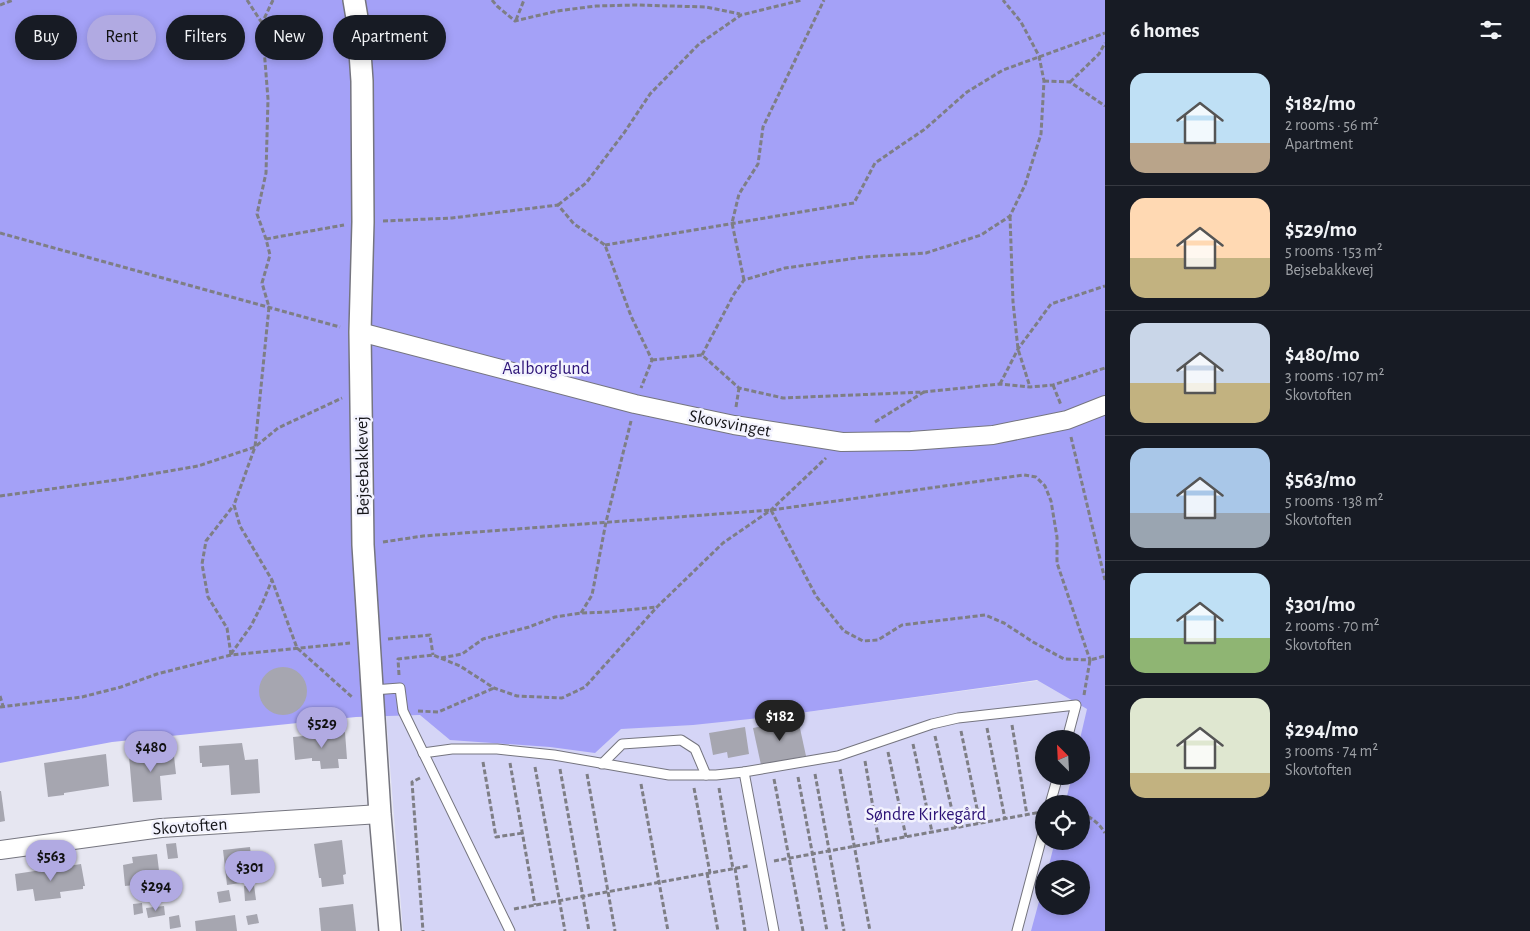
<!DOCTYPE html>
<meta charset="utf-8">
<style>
:root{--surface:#171b24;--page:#242831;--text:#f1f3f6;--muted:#9ea1a6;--line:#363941;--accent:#b1aae2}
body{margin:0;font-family:"Alegreya Sans",sans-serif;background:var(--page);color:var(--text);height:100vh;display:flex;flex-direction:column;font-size:19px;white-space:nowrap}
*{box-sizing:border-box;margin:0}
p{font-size:16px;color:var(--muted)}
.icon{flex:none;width:28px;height:28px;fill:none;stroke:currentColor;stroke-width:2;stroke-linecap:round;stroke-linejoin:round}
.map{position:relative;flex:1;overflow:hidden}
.sheet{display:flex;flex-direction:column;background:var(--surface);width:425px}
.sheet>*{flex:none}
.banner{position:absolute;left:15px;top:15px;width:475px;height:45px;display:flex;gap:10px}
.needle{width:32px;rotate:336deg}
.fabs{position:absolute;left:1035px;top:730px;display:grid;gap:10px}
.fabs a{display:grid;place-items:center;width:55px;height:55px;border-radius:50%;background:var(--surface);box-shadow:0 2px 8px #0003;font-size:25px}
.price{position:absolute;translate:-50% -42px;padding:0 11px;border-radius:18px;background:var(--accent);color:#111;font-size:16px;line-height:32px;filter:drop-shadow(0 1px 2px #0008)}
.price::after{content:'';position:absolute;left:50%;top:30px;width:15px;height:11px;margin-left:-8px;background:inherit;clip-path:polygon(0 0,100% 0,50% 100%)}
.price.current{background:#222;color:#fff}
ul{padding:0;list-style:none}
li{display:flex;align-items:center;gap:15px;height:125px;padding:0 25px}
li+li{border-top:1px solid var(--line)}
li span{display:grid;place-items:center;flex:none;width:140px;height:100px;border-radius:15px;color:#555}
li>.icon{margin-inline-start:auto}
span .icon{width:60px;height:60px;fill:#fffc;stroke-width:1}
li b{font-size:21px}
h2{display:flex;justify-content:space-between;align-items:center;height:60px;padding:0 25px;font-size:21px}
.chip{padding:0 18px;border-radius:22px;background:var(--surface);box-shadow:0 2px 8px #0003;font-size:18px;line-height:45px}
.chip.current{background:var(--accent);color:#111}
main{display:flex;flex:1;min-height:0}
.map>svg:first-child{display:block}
.green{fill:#d5d5f6;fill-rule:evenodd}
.forest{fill:#a4a1f7}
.building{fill:#a6a6b0}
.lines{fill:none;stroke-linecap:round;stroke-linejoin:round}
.service-casing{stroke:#75757f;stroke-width:11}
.minor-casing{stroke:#75757f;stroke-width:20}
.tertiary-casing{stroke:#75757f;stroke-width:24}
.path{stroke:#7e7e85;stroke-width:3;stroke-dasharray:5 2.5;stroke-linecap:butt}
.service{stroke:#fff;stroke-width:9}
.minor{stroke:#fff;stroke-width:18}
.tertiary{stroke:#fff;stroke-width:21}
.labels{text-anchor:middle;stroke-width:5;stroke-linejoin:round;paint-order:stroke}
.park-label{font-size:18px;fill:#2d1477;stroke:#f3f3fe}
.street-label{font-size:18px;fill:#16161a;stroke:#f3f3fe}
</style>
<main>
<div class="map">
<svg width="1105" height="931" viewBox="0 0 1105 931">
<rect width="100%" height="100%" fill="#e6e6f1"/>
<path class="green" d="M1095 673 1105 931H403L386 715 778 716ZM1044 739H1081V776H1044ZM1044 804H1081V841H1044ZM1044 869H1081V906H1044Z"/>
<polygon class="forest" points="0,0 1105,0 1105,931 1031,931 1044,883 1044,906 1081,906 1081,869 1048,869 1055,841 1081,841 1081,804 1065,804 1072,776 1081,776 1081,739 1080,739 1087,709 1037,680 778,716 693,725 621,729 595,753 550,747 450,740 420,715 356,717 112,742 0,763"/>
<g class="building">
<circle cx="283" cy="691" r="24"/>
<polygon points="798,719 806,756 761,765 753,728"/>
<polygon points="745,727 749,754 728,758 727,752 713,755 709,733"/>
<polygon points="345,732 347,759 338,759 339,768 321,769 320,761 312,761 312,758 295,760 293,737"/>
<polygon points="242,743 245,760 258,759 260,793 231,795 229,765 202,767 202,763 200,763 199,746"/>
<polygon points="173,747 176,774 160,776 162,800 133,802 129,756 143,755 143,750"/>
<polygon points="106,754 109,786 64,793 64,795 48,797 44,763"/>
<polygon points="0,791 1,791 5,821 0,822"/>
<polygon points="342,840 346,874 343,875 344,884 322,887 321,878 319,878 314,844"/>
<polygon points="176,843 178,858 168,859 166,844"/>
<polygon points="250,847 254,881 227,885 223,850"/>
<polygon points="157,854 161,887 136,890 135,885 125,886 123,865 133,863 132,857"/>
<polygon points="81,864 85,886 83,886 83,889 60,892 61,898 35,901 33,889 17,891 15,874"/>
<polygon points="254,885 256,900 245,901 244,886"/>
<polygon points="229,890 231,901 219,903 217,892"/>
<polygon points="142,903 143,913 134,915 133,904"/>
<polygon points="353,904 356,931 321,931 319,908"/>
<polygon points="164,906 165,915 148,918 146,908"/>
<polygon points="257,914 259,923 248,925 246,916"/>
<polygon points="179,915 181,927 170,929 169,917"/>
<polygon points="235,915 237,931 196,931 195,921"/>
</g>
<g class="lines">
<defs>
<g id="service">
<polyline points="373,690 400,688 403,711 510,931"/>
<polyline points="423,753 452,749 497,749 554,755 669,775 716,775 744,772 838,756 932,724 958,718 1076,705 1067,739"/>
<polyline points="602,764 622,744 681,740 695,749 706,775"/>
<polyline points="744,772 774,931"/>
<polyline points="1050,804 1058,776"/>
<polyline points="1017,931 1044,829"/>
</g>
<g id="minor">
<polyline points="360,332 635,404 734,425 842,442 911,441 993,435 1067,420 1105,405"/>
<polyline points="0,850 161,828 380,814"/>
</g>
<polyline id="tertiary" points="354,0 358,24 362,81 363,222 360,332 363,545 380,814 390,931"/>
</defs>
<use href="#service" class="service-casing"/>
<use href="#minor" class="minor-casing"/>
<use href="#tertiary" class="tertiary-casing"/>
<g class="path">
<polyline points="247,0 262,23"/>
<polyline points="273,0 262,23 268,99 266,173 257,214 266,239 270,255 262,283 269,307 255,447 234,505 240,526 272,580 297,648 352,697"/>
<polyline points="492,0 497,6 515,21 557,11 596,6 636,5 706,7 740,14"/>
<polyline points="0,5 13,0"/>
<polyline points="516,20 524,0"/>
<polyline points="1044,81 1070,82 1105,106"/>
<polyline points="1070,82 1099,54 1105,43"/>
<polyline points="558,205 586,183 624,133 650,94 699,44 741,15 802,0"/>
<polyline points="1010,216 1013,302 1018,349 1030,387"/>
<polyline points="383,221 452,218 558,205 574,224 605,245 631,316 652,360 641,388"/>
<polyline points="0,233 340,327"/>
<polyline points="266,239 344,225"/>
<polyline points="605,245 854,203 875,163 925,129 967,92 1003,70 1105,33"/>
<polyline points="744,280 732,223 739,194 758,164 763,127 824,0"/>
<polyline points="702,355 734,294 744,280 785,268 864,257 926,253 981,235 1010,216 1025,185 1041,134 1044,81 1039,56 1021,22 1003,0"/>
<polyline points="652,360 702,355 739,388 783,398 924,392 1000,384 1030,387 1053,385 1105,368"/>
<polyline points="1000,384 1018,349 1051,304 1105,286"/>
<polyline points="1053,385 1061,405"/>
<polyline points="736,407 739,388"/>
<polyline points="875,422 924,392"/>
<polyline points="1071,437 1105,580"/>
<polyline points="0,496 123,479 198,466 255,447 278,428 342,398"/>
<polyline points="383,542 423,536 771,510 1024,475 1036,477 1045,486 1051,501 1057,537 1057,563 1090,660 1064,659 1033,642 1004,623 985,615 902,625 878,640 863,641 844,631 816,596 771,510"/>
<polyline points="581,613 592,595 606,522 631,421"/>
<polyline points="388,639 430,635 433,655"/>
<polyline points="231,654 251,626 262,604 272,580"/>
<polyline points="231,655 227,628 208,597 202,564 206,541 234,505"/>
<polyline points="441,658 462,654 483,639 529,627 555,617 581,613 607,612 657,607"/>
<polyline points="399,675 398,659 433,655 460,666 494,688 517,696 562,698 585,687 657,607 723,543 771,510 826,458"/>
<polyline points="1084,695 1090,660 1105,656"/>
<polyline points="0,696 3,706"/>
<polyline points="0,707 82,697 121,687 157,674 231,655 350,643"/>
<polyline points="418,711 438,712 494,688"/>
<polyline points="1012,725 1027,815"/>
<polyline points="987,728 1005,819"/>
<polyline points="961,731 980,823"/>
<polyline points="935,736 956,828"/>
<polyline points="913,744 932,832"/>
<polyline points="888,752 906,837"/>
<polyline points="865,761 879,842"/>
<polyline points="483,762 496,837 523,833"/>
<polyline points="510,763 535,905"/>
<polyline points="535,767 565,931"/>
<polyline points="560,769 589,931"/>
<polyline points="840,769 870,931"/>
<polyline points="587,774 615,931"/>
<polyline points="815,774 844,931"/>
<polyline points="798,777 827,931"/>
<polyline points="420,778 412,782 423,931"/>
<polyline points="774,779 803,931"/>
<polyline points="641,784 668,931"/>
<polyline points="694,788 710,873"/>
<polyline points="719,788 733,869"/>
<path d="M1081 813C1092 818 1099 823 1105 833"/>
<polyline points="774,861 1041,812"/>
<polyline points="735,868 745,931"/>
<polyline points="707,873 718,931"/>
<polyline points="514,909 748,866"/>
</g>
<use href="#service" class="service"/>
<use href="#minor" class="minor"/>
<use href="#tertiary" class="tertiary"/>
</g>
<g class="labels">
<g class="park-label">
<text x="546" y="374">Aalborglund</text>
<text x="926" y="820">Søndre Kirkegård</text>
</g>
<g class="street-label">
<text transform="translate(730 423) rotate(11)" y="6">Skovsvinget</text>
<text transform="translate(362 466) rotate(-91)" y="6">Bejsebakkevej</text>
<text transform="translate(190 826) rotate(-4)" y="6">Skovtoften</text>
</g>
</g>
</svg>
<div class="fabs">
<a><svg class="needle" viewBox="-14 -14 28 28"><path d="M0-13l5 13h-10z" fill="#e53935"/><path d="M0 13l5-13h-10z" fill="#9ea1a6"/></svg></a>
<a><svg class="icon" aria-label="locate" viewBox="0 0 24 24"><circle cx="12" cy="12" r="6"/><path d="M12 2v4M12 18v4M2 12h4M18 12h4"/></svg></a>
<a><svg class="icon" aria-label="layers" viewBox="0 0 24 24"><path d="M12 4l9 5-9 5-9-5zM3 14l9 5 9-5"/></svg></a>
</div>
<b class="price current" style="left:780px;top:742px">$182</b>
<b class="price" style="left:322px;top:749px">$529</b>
<b class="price" style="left:151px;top:773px">$480</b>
<b class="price" style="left:51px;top:882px">$563</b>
<b class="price" style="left:250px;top:893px">$301</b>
<b class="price" style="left:156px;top:912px">$294</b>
<div class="banner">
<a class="chip">Buy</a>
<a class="chip current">Rent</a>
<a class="chip">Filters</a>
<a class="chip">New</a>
<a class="chip">Apartment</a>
</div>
</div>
<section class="sheet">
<h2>6 homes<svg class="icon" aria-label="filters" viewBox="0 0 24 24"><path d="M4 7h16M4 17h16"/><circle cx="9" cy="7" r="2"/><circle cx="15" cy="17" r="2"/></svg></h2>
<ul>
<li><span style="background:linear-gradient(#bfe0f5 70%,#b9a48a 0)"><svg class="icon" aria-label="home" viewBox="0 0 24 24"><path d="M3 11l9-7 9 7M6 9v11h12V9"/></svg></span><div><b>$182/mo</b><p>2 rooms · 56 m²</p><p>Apartment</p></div></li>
<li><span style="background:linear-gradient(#ffd9b3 60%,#c2b280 0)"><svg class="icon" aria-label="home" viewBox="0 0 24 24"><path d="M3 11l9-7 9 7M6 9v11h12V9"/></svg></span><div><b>$529/mo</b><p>5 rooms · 153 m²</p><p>Bejsebakkevej</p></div></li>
<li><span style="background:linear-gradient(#c9d6e8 60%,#c2b280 0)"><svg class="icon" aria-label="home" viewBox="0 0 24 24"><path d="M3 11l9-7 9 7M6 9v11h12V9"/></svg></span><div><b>$480/mo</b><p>3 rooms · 107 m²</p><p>Skovtoften</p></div></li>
<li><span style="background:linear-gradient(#a9c7e8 65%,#9aa5b1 0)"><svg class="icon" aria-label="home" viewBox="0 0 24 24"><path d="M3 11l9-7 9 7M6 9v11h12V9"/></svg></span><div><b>$563/mo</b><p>5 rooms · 138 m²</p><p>Skovtoften</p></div></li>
<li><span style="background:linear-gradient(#bfe0f5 65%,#8fb573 0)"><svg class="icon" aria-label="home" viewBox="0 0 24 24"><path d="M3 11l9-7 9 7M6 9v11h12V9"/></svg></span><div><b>$301/mo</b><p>2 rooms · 70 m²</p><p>Skovtoften</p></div></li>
<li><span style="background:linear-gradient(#dfe7d0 75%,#c2b280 0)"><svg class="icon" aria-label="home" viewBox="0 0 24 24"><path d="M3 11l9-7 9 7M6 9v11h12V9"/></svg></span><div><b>$294/mo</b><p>3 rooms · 74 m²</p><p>Skovtoften</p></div></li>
</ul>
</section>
</main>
